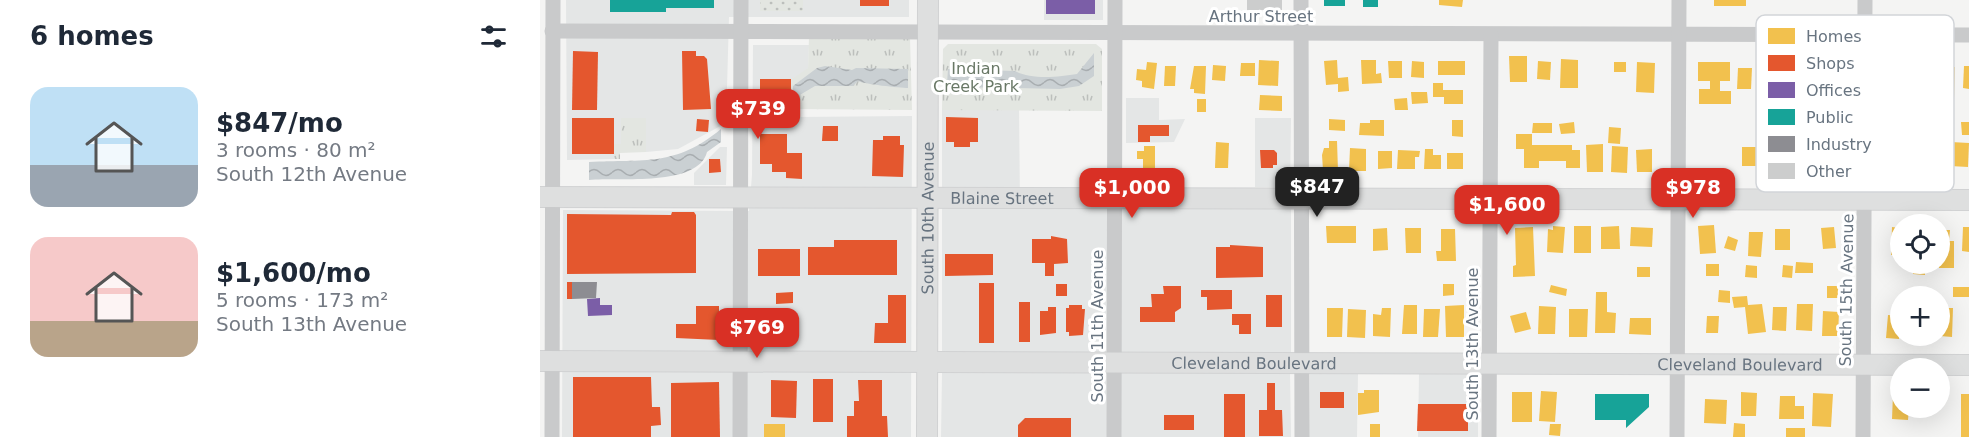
<!DOCTYPE html>
<meta charset="utf-8">
<style>
:root{--surface:#fff;--page:#f6f6f7;--text:#1f2937;--muted:#747a83;--accent:#d93025}
body{margin:0;font-family:"DejaVu Sans",sans-serif;background:var(--page);color:var(--text);height:100vh;display:flex;flex-direction:column;font-size:22px;white-space:nowrap}
*{box-sizing:border-box;margin:0}
p{font-size:20px;color:var(--muted)}
.icon{flex:none;width:33px;height:33px;fill:none;stroke:currentColor;stroke-width:2;stroke-linecap:round;stroke-linejoin:round}
.map{position:relative;flex:1;overflow:hidden}
.sheet{display:flex;flex-direction:column;background:var(--surface);width:540px}
.sheet>*{flex:none}
.controls{position:absolute;left:1350px;top:214px;display:grid;gap:12px}
.controls a{display:grid;place-items:center;width:60px;height:60px;border-radius:50%;background:var(--surface);box-shadow:0 6px 24px #0002;font-size:30px}
.price{position:absolute;translate:-50% -51px;padding:0 14px;border-radius:12px;background:var(--accent);color:#fff;font-size:20px;line-height:39px;filter:drop-shadow(0 2px 3px #0008)}
.price::after{content:'';position:absolute;left:50%;top:36px;width:18px;height:14px;margin-left:-9px;background:inherit;clip-path:polygon(0 0,100% 0,50% 100%)}
.price.current{background:#222;color:#fff}
ul{padding:0;list-style:none}
li{display:flex;align-items:center;gap:18px;height:150px;padding:0 30px}
li span{display:grid;place-items:center;flex:none;width:168px;height:120px;border-radius:18px;color:#555}
li>.icon{margin-inline-start:auto}
span .icon{width:72px;height:72px;fill:#fffc;stroke-width:1}
li b{font-size:26px}
h2{display:flex;justify-content:space-between;align-items:center;height:72px;padding:0 30px;font-size:26px}
main{display:flex;flex:1;min-height:0}
.map>svg:first-child{display:block}
.built{fill:#e4e6e6}
.grass{fill:url(#grass-dots)}
.park{fill:url(#park-tufts)}
.water{fill:url(#water-waves)}
.homes{fill:#f2c14e}
.shops{fill:#e4572e}
.offices{fill:#7b5ea7}
.public{fill:#17a398}
.industry{fill:#8d8d92}
.building{fill:#cccdcd}
.lines{fill:none;stroke-linecap:round;stroke-linejoin:round}
.major-casing{stroke:#d1d2d3;stroke-width:22}
.minor{stroke:#c9cacb;stroke-width:15}
.major{stroke:#dedfdf;stroke-width:20}
.labels{text-anchor:middle;stroke-width:6;stroke-linejoin:round;paint-order:stroke}
.street-label{font-size:16px;fill:#687480;stroke:#fff}
.park-label{font-size:16px;fill:#697866;stroke:#fff}
.key{fill:#fff;stroke:#d2d5d9;stroke-width:1.5}
.key-label{font-size:16px;fill:#687480}
</style>
<main>
<section class="sheet">
<h2>6 homes<svg class="icon" aria-label="filters" viewBox="0 0 24 24"><path d="M4 7h16M4 17h16"/><circle cx="9" cy="7" r="2"/><circle cx="15" cy="17" r="2"/></svg></h2>
<ul>
<li><span style="background:linear-gradient(#bfe0f5 65%,#9aa5b1 0)"><svg class="icon" aria-label="home" viewBox="0 0 24 24"><path d="M3 11l9-7 9 7M6 9v11h12V9"/></svg></span><div><b>$847/mo</b><p>3 rooms · 80 m²</p><p>South 12th Avenue</p></div></li>
<li><span style="background:linear-gradient(#f6c9c9 70%,#b9a48a 0)"><svg class="icon" aria-label="home" viewBox="0 0 24 24"><path d="M3 11l9-7 9 7M6 9v11h12V9"/></svg></span><div><b>$1,600/mo</b><p>5 rooms · 173 m²</p><p>South 13th Avenue</p></div></li>
</ul>
</section>
<div class="map">
<svg width="1429" height="437" viewBox="0 0 1429 437">
<defs>
<pattern id="grass-dots" width="8" height="8" patternUnits="userSpaceOnUse" patternTransform="scale(1.5)"><rect width="8" height="8" fill="#e3e6e1"/><path d="M2 2h.1M6 6h.1" fill="none" stroke="#bcbfbc" stroke-width="1.8" stroke-linecap="round"/></pattern>
<pattern id="park-tufts" width="24" height="20" patternUnits="userSpaceOnUse" patternTransform="scale(1.5)"><rect width="24" height="20" fill="#e3e6e1"/><path d="M3 7l-1-3M5 7V3M7 7l1-3M15 17l-1-3M17 17v-4M19 17l1-3" fill="none" stroke="#bcbfbc"/></pattern>
<pattern id="water-waves" width="16" height="10" patternUnits="userSpaceOnUse" patternTransform="scale(1.5)"><rect width="16" height="10" fill="#cad0d3"/><path d="M0 5q4-4 8 0t8 0" fill="none" stroke="#a8adb0"/></pattern>
</defs>
<rect width="100%" height="100%" fill="#f4f4f3"/>
<g class="built">
<polygon points="26,0 369,0 369,17 189,17 186,123 138,149 106,152 106,118 81,118 81,144 74,144 74,159 27,160"/>
<rect x="504" y="0" width="59" height="20"/>
<polygon points="213,45 269,45 268,68 253,104 256,104 256,117 372,116 371,437 22,437 23,210 209,211 212,175"/>
<polygon points="586,98 619,98 619,120 645,119 634,142 586,143"/>
<polygon points="402,110 479,110 480,206 751,207 751,353 402,352"/>
<polygon points="715,118 751,118 750,187 715,187"/>
<polygon points="180,147 187,147 186,185 154,185 154,173"/>
<polygon points="750,372 751,437 401,437 402,373"/>
<polygon points="770,373 818,374 817,437 769,437"/>
<polygon points="879,373 938,373 938,437 878,437"/>
</g>
<rect class="grass" x="220" y="0" width="43" height="11"/>
<g class="park">
<polygon points="269,37 370,38 372,110 256,109 256,104 252,104 252,79 268,68"/>
<polygon points="408,44 556,44 562,49 562,111 402,110 403,49"/>
<polygon points="81,118 106,118 106,152 80,153 80,159 74,159 74,144 81,144"/>
</g>
<g class="water">
<path d="M554 53V76L539 86 520 89 422 87 407 84 408 69 475 71C491 80 519 77 537 74Z"/>
<path d="M285 66 312 70 316 68 368 69V88C360 88 323 84 318 81L313 86H275L253 99V86L277 68Z"/>
<path d="M181 129V142L167 152C158 187 80 177 49 180V162C105 159 135 167 181 129Z"/>
</g>
<g class="homes">
<polygon points="899,0 923,0 922,7 899,5"/>
<rect x="1174" y="0" width="32" height="6"/>
<polygon points="969,56 987,56 987,82 970,82"/>
<polygon points="1021,59 1038,60 1038,88 1020,88"/>
<polygon points="719,60 739,61 738,86 718,85"/>
<polygon points="797,60 798,78 808,77 809,91 798,92 798,84 786,85 784,61"/>
<polygon points="821,60 836,60 836,74 841,73 842,83 822,84"/>
<polygon points="848,61 862,61 862,78 849,78"/>
<polygon points="872,61 884,62 884,78 871,77"/>
<rect x="898" y="61" width="27" height="14"/>
<polygon points="998,61 1011,62 1010,80 997,79"/>
<polygon points="607,62 617,63 614,89 602,87 602,81 596,80 597,69 606,70"/>
<rect x="1074" y="62" width="12" height="10"/>
<polygon points="1097,62 1115,63 1114,93 1096,92"/>
<polygon points="1158,62 1190,62 1190,81 1180,81 1180,91 1191,91 1191,104 1159,104 1159,89 1170,89 1170,81 1158,81"/>
<polygon points="701,63 715,63 715,76 700,76"/>
<polygon points="673,65 686,66 685,81 672,80"/>
<polygon points="625,66 636,66 635,86 624,86"/>
<polygon points="654,66 666,66 665,94 654,93 654,89 650,89"/>
<polygon points="1424,66 1429,66 1429,89 1423,88"/>
<polygon points="1401,67 1415,67 1414,99 1400,98"/>
<polygon points="1198,68 1212,68 1211,89 1197,89"/>
<polygon points="893,83 903,83 903,90 923,90 923,104 904,104 904,97 893,97"/>
<polygon points="871,92 887,92 888,103 872,104"/>
<polygon points="720,95 742,96 742,111 719,110"/>
<polygon points="867,98 868,110 855,110 854,99"/>
<rect x="657" y="99" width="9" height="13"/>
<polygon points="789,119 805,120 805,131 789,130"/>
<polygon points="830,120 844,120 844,136 819,135 820,123 830,123"/>
<polygon points="912,120 923,120 923,137 912,136"/>
<polygon points="1034,122 1035,133 1021,134 1019,124"/>
<polygon points="1421,122 1429,122 1429,135 1422,135"/>
<polygon points="993,123 1012,123 1012,133 992,133"/>
<polygon points="1069,127 1081,128 1080,144 1068,143"/>
<polygon points="976,134 992,134 992,145 1032,145 1032,150 1040,150 1040,168 1026,168 1026,161 999,161 999,168 984,168 984,149 976,149"/>
<polygon points="789,141 797,141 798,171 783,170 782,155 784,148 789,148"/>
<polygon points="676,142 689,143 688,168 675,168"/>
<polygon points="1411,142 1429,143 1428,167 1410,166"/>
<polygon points="1063,144 1063,172 1047,172 1046,145"/>
<polygon points="604,146 615,146 615,168 603,168 603,159 597,159 597,151 604,151"/>
<polygon points="1072,146 1088,147 1087,173 1071,172"/>
<polygon points="1202,147 1219,147 1218,166 1202,166"/>
<polygon points="810,148 826,149 826,171 809,171"/>
<polygon points="885,149 893,149 893,155 901,155 901,169 884,169"/>
<polygon points="1112,149 1112,172 1097,172 1096,150"/>
<polygon points="858,150 880,151 879,157 875,157 875,169 857,169"/>
<polygon points="838,151 852,151 852,168 838,169"/>
<rect x="907" y="153" width="16" height="16"/>
<polygon points="1174,225 1176,253 1160,254 1158,226"/>
<polygon points="786,226 816,226 816,243 787,243"/>
<polygon points="1013,226 1025,227 1023,253 1007,252 1008,229 1013,230"/>
<rect x="1034" y="226" width="17" height="27"/>
<polygon points="1079,226 1080,249 1061,249 1061,227"/>
<polygon points="993,227 995,276 973,277 973,266 976,265 975,228"/>
<polygon points="1091,227 1113,228 1112,247 1090,246"/>
<polygon points="1294,227 1296,248 1283,249 1281,228"/>
<polygon points="1352,227 1360,228 1360,255 1351,255"/>
<polygon points="1423,227 1429,227 1429,252 1422,251"/>
<polygon points="847,228 848,250 833,251 833,229"/>
<polygon points="865,228 881,228 881,253 866,253"/>
<polygon points="901,229 915,229 916,261 897,261 896,251 901,251"/>
<rect x="1235" y="229" width="15" height="21"/>
<polygon points="1400,230 1410,230 1409,241 1414,241 1414,268 1399,268"/>
<polygon points="1209,232 1223,232 1221,257 1208,256"/>
<polygon points="1188,236 1198,240 1195,251 1184,248"/>
<polygon points="1256,262 1273,263 1273,273 1255,273"/>
<rect x="1166" y="264" width="13" height="12"/>
<polygon points="1373,264 1385,264 1385,275 1373,274"/>
<polygon points="1206,265 1217,266 1217,278 1205,277"/>
<polygon points="1243,265 1253,266 1252,278 1242,277"/>
<rect x="1097" y="267" width="13" height="10"/>
<polygon points="903,284 914,284 914,295 903,296"/>
<polygon points="1011,285 1027,289 1026,296 1009,292"/>
<polygon points="1287,286 1298,286 1299,298 1287,298"/>
<rect x="1413" y="287" width="16" height="10"/>
<polygon points="1179,290 1190,291 1190,303 1178,302"/>
<polygon points="1056,292 1067,292 1067,312 1076,313 1075,333 1055,333"/>
<polygon points="1207,296 1208,305 1222,304 1226,332 1208,334 1205,307 1194,308 1192,297"/>
<polygon points="1257,304 1273,304 1272,331 1256,330"/>
<polygon points="864,305 877,305 877,334 862,334"/>
<polygon points="924,305 924,337 906,337 905,306"/>
<polygon points="999,306 1016,307 1015,334 998,334"/>
<polygon points="1233,307 1247,307 1246,331 1232,330"/>
<polygon points="787,308 803,308 802,337 787,337"/>
<polygon points="842,308 851,308 850,337 833,336 833,314 841,315"/>
<polygon points="1400,308 1413,308 1412,337 1400,336"/>
<polygon points="808,309 826,310 825,338 807,337"/>
<polygon points="884,309 900,309 898,337 883,337"/>
<polygon points="1029,309 1048,309 1047,337 1029,337"/>
<polygon points="1283,311 1299,312 1298,336 1282,336"/>
<polygon points="986,312 991,329 975,333 970,316"/>
<polygon points="1348,315 1360,316 1359,339 1346,338"/>
<polygon points="1167,316 1179,316 1178,333 1166,333"/>
<polygon points="1090,318 1111,318 1111,335 1089,334"/>
<polygon points="824,390 839,390 839,412 818,415 818,393 824,393"/>
<polygon points="1001,391 1017,392 1015,422 999,421"/>
<rect x="972" y="392" width="20" height="30"/>
<polygon points="1201,392 1217,393 1216,416 1201,416"/>
<polygon points="1273,393 1293,394 1291,427 1272,426"/>
<polygon points="1353,394 1360,394 1360,408 1369,408 1368,420 1352,419"/>
<rect x="1421" y="394" width="8" height="43"/>
<polygon points="1240,396 1255,396 1255,406 1264,406 1264,419 1239,419"/>
<polygon points="1165,399 1187,400 1186,424 1164,423"/>
<polygon points="1194,423 1205,424 1205,437 1193,437"/>
<rect x="224" y="424" width="21" height="13"/>
<rect x="830" y="424" width="10" height="13"/>
<polygon points="1010,424 1021,424 1020,436 1009,435"/>
<rect x="1246" y="428" width="19" height="9"/>
</g>
<g class="shops">
<rect x="320" y="0" width="29" height="6"/>
<polygon points="33,51 58,52 57,110 32,110"/>
<polygon points="142,51 156,51 156,56 164,56 167,59 171,109 143,110"/>
<rect x="220" y="79" width="31" height="29"/>
<polygon points="406,117 438,118 438,142 430,142 430,147 414,147 414,142 406,142"/>
<rect x="32" y="118" width="42" height="36"/>
<polygon points="157,119 169,120 168,132 156,131"/>
<polygon points="598,125 629,125 629,136 610,136 610,142 598,142"/>
<polygon points="283,126 298,126 298,141 282,141"/>
<polygon points="220,134 247,134 247,153 262,153 262,179 246,178 246,172 232,172 232,164 220,164"/>
<polygon points="343,136 360,136 360,145 364,145 363,177 332,176 333,140 343,140"/>
<polygon points="720,150 734,150 737,153 737,165 733,165 733,168 721,168"/>
<polygon points="169,159 180,159 181,172 169,173"/>
<polygon points="132,212 154,212 156,215 156,273 27,274 27,214 131,215"/>
<polygon points="511,236 527,239 528,263 514,264 514,276 505,276 505,263 492,263 492,239 511,239"/>
<polygon points="294,240 357,240 357,275 268,275 268,247 294,247"/>
<polygon points="690,245 723,247 723,277 676,278 676,247 690,247"/>
<rect x="218" y="249" width="42" height="27"/>
<polygon points="405,254 453,254 453,275 405,276"/>
<rect x="27" y="282" width="5" height="17"/>
<rect x="439" y="283" width="15" height="60"/>
<rect x="516" y="284" width="11" height="12"/>
<polygon points="623,286 641,286 641,308 635,312 635,322 600,322 600,307 612,307 611,294 624,294"/>
<polygon points="661,290 692,290 692,309 667,310 667,297 661,297"/>
<polygon points="253,292 253,303 236,304 236,293"/>
<polygon points="348,295 366,295 366,343 334,343 335,323 348,323"/>
<rect x="726" y="295" width="16" height="32"/>
<rect x="479" y="302" width="11" height="40"/>
<polygon points="529,305 542,305 542,309 545,309 543,335 529,336 529,332 526,332 526,308 529,308"/>
<polygon points="156,306 179,306 179,340 136,338 136,324 156,324"/>
<polygon points="508,307 516,307 516,333 500,335 500,311 508,311"/>
<polygon points="692,314 711,314 711,334 699,334 699,325 692,325"/>
<polygon points="33,377 111,377 112,407 120,407 121,425 111,426 111,437 33,437"/>
<rect x="273" y="379" width="20" height="43"/>
<polygon points="231,380 257,381 256,418 231,417"/>
<polygon points="318,380 342,380 342,416 347,416 348,437 307,437 307,416 314,416 314,401 319,401"/>
<polygon points="179,382 180,437 131,437 131,383"/>
<polygon points="727,383 735,383 735,410 742,410 743,436 719,436 719,410 727,410"/>
<rect x="780" y="392" width="24" height="16"/>
<rect x="684" y="394" width="21" height="43"/>
<polygon points="878,404 928,404 928,431 877,431"/>
<rect x="624" y="415" width="30" height="15"/>
<polygon points="485,418 531,418 531,437 478,437 478,425"/>
</g>
<g class="offices">
<rect x="506" y="0" width="49" height="14"/>
<polygon points="60,298 60,305 72,305 72,315 48,316 47,299"/>
</g>
<g class="public">
<polygon points="70,0 174,0 174,8 126,8 126,12 70,12"/>
<rect x="784" y="0" width="21" height="6"/>
<rect x="823" y="0" width="15" height="7"/>
<polygon points="1055,394 1109,394 1109,407 1086,428 1086,420 1055,420"/>
</g>
<polygon class="industry" points="32,282 57,282 56,298 32,299"/>
<rect class="building" x="707" y="0" width="35" height="10"/>
<g class="lines">
<defs>
<g id="major">
<path id="s1" d="M0 197 1429 200"/>
<path id="s2" d="M0 361 1429 365"/>
<path id="s3" d="M387 437 388 0"/>
</g>
</defs>
<use href="#major" class="major-casing"/>
<g class="minor">
<polyline points="761,0 762,437"/>
<polyline points="12,31 1429,35"/>
<polyline points="12,437 13,0"/>
<polyline points="200,437 201,0"/>
<polyline points="574,437 575,0"/>
<polyline points="949,437 951,35"/>
<polyline points="1137,437 1139,0"/>
<polyline points="1323,437 1325,0"/>
</g>
<use href="#major" class="major"/>
</g>
<g class="labels">
<g class="street-label">
<text x="721" y="22">Arthur Street</text>
<text dy="6" stroke="none"><textPath href="#s1" startOffset="462">Blaine Street</textPath></text>
<text dy="6" stroke="none"><textPath href="#s3" startOffset="219">South 10th Avenue</textPath></text>
<text transform="translate(1306 290) rotate(-89)" y="6">South 15th Avenue</text>
<text transform="translate(557 326) rotate(-90)" y="6">South 11th Avenue</text>
<text transform="translate(932 344) rotate(-90)" y="6">South 13th Avenue</text>
<text dy="6" stroke="none"><textPath href="#s2" startOffset="714">Cleveland Boulevard</textPath></text>
<text dy="6" stroke="none"><textPath href="#s2" startOffset="1200">Cleveland Boulevard</textPath></text>
</g>
<g class="park-label">
<text x="436" y="74">Indian<tspan x="436" dy="18">Creek Park</tspan></text>
</g>
</g>
<rect x="1216" y="15" width="198" height="177" rx="9" class="key"/>
<rect x="1228" y="28" width="27" height="16" fill="#f2c14e"/>
<rect x="1228" y="55" width="27" height="16" fill="#e4572e"/>
<rect x="1228" y="82" width="27" height="16" fill="#7b5ea7"/>
<rect x="1228" y="109" width="27" height="16" fill="#17a398"/>
<rect x="1228" y="136" width="27" height="16" fill="#8d8d92"/>
<rect x="1228" y="163" width="27" height="16" fill="#cccdcd"/>
<g class="key-label">
<text x="1266" y="42">Homes</text>
<text x="1266" y="69">Shops</text>
<text x="1266" y="96">Offices</text>
<text x="1266" y="123">Public</text>
<text x="1266" y="150">Industry</text>
<text x="1266" y="177">Other</text>
</g>
</svg>
<div class="controls">
<a><svg class="icon" aria-label="locate" viewBox="0 0 24 24"><circle cx="12" cy="12" r="6"/><path d="M12 2v4M12 18v4M2 12h4M18 12h4"/></svg></a>
<a>+</a>
<a>−</a>
</div>
<b class="price" style="left:218px;top:140px">$739</b>
<b class="price current" style="left:777px;top:218px">$847</b>
<b class="price" style="left:592px;top:219px">$1,000</b>
<b class="price" style="left:1153px;top:219px">$978</b>
<b class="price" style="left:967px;top:236px">$1,600</b>
<b class="price" style="left:217px;top:359px">$769</b>
</div>
</main>
